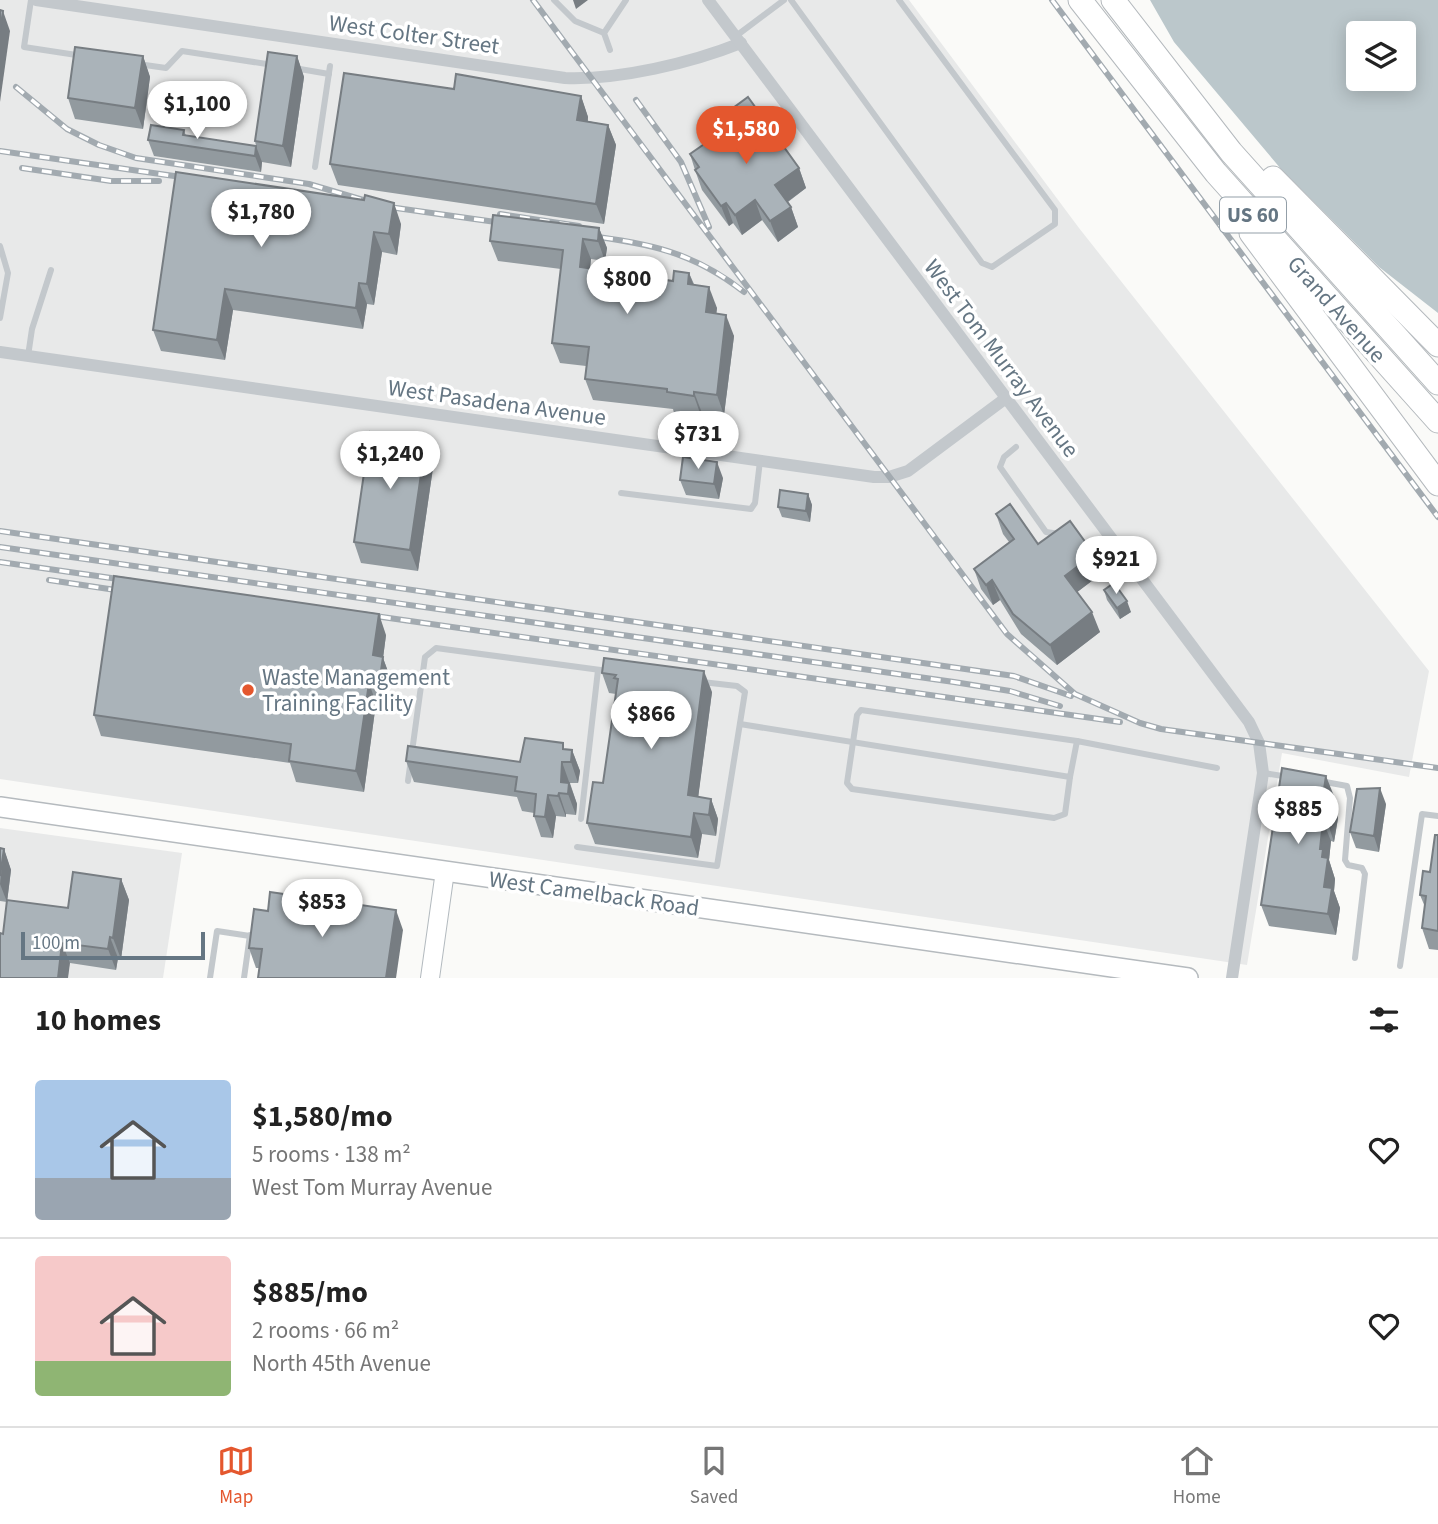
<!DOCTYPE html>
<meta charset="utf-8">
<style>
:root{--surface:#fff;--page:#f2f2f2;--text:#222;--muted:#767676;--line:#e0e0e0;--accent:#e4572e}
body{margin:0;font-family:"Source Sans 3",sans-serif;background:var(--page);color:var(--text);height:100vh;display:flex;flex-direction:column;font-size:26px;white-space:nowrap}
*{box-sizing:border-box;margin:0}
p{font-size:23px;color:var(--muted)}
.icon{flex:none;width:38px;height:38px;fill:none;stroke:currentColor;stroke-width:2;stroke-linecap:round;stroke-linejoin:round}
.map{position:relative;height:978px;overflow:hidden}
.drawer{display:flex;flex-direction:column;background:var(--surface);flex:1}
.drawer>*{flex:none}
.buttons{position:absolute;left:1346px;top:21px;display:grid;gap:14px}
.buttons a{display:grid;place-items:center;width:70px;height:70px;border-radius:7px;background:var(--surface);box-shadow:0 4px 18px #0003;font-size:35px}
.scale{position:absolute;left:21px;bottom:18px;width:184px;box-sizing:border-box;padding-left:7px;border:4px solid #657683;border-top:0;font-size:19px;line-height:24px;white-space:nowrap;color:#657683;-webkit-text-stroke:5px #fff;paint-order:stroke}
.price{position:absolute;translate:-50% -60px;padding:0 16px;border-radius:24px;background:#fff;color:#222;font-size:23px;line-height:46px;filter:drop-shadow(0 2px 4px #0008)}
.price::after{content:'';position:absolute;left:50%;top:42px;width:21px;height:16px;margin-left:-10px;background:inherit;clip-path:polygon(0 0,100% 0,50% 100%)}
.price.on{background:var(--accent);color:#fff}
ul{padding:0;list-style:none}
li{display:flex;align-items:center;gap:21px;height:175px;padding:0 35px}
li+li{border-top:2px solid var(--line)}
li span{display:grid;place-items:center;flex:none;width:196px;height:140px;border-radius:7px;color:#555}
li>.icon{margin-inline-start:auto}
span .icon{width:84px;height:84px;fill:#fffc;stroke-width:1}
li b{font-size:30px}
h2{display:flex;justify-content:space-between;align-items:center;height:84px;padding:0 35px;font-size:30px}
.dock{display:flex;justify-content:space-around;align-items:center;height:98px;border-top:2px solid var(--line);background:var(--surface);font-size:19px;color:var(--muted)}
.dock a{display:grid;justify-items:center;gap:4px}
.dock .on{color:var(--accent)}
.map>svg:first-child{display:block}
.built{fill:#e8e9e9}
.water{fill:#bbc7cb;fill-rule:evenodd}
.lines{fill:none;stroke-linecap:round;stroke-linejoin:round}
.secondary-casing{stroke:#b3babf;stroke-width:20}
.primary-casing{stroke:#b5babe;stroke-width:22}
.highway-casing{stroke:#b4b9bd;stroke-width:25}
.lane{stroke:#c3c8cc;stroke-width:6}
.street{stroke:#c3c8cc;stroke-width:12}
.secondary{stroke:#fff;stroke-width:18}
.primary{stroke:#fff;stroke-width:19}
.highway{stroke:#fff;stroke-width:23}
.rail-casing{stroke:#a2aab0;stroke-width:6}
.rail{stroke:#fff;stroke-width:3.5;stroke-dasharray:10;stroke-linecap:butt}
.wall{fill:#929a9f}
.shaded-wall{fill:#777d82}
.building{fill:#aab3b9;stroke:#777d82;stroke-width:2}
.poi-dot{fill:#e4572e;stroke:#fff;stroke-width:2.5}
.labels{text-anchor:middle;stroke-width:7;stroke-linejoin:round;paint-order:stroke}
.shield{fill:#fff;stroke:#939fa8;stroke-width:2}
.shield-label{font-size:21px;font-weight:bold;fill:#657683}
.street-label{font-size:23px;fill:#657683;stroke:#fff}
.poi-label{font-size:23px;fill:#657683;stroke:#fff;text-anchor:start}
</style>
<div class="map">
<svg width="1438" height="978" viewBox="0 0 1438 978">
<rect width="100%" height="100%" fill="#fafaf8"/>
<g class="built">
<polygon points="0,0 909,0 1079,228 1429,671 1409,777 1282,753 1247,965 0,779"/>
<polygon points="0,828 182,853 163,978 0,978"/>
</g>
<path class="water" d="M1150 0H1438V313L1379 267 1281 169 1174 42ZM1358 33H1404V79H1358Z"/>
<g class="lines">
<defs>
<polyline id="secondary" points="430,978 445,871"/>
<polyline id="primary" points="0,807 1188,978"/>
<g id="highway">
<polyline points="1080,0 1216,173 1438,421"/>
<polyline points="1113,0 1231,152 1438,383"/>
<polyline points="1273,178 1438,345"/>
<polyline points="1251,233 1438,484"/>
</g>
</defs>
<use href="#secondary" class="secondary-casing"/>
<use href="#primary" class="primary-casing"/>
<use href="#highway" class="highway-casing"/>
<g class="lane">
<polyline points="31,0 24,47 83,56"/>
<polyline points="554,0 575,21 604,33"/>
<polyline points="791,0 982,263 992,267 1055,224 1055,210 899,0"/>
<polyline points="736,36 784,0"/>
<polyline points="610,50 604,33 626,0"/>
<polyline points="138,64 166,68 182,51 273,65"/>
<polyline points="294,68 329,74"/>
<polyline points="315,167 330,66"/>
<polyline points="0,246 8,273 0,318"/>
<polyline points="28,356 32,329 51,270"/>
<polyline points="1016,447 1004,457 1000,467 1046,532 1060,534"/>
<polyline points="621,493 751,509 755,503 760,461"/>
<polyline points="740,724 1070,777 1077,741 1217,768"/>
<polyline points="1263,773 1289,777"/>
<polyline points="1070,777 1065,814 1054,818 852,789 847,783 857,715 861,710 1077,741"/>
<polyline points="408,781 425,657 436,648 608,671"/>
<polyline points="1320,781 1347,786 1350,798 1345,860 1348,865 1362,868 1365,874 1355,958"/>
<polyline points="581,819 598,670"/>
<polyline points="577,847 717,866 745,692 737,686 702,682"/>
<polyline points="1400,966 1422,814 1438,816"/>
<polyline points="210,978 217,931 250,936"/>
<polyline points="244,978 250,935"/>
</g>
<g class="street">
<path d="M36 0 565 78C619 80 691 63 741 43"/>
<polyline points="708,0 1249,722 1259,743 1263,773 1232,978"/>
<polyline points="0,352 874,477 889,477 908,471 1006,398"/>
</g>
<use href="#secondary" class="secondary"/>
<use href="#primary" class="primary"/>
<use href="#highway" class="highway"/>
<defs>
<g id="rail">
<polyline points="533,0 1007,634 1075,694 1140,723 1161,729 1438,768"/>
<polyline points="1052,0 1438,517"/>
<polyline points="16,87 67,129 99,145 136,158 309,184 380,205"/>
<polyline points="636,100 681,162 709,227"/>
<polyline points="0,151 195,179"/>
<polyline points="22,168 111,181 159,181"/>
<polyline points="375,205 510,224"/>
<polyline points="500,214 579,226"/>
<path d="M583 235C647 243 692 251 744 292"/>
<polyline points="0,531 1014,676 1071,696"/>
<polyline points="0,547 954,682 1010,691 1060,706"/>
<polyline points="0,562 132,581"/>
<polyline points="49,580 129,592"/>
<polyline points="361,614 1120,722"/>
</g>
</defs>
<use href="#rail" class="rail-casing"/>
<use href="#rail" class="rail"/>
</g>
<g class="wall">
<polygon points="143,56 150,77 143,129 75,119 68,98"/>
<polygon points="297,56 304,77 291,167 262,162 261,172 154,156 148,140 184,130 186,136 256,146 255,141"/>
<polygon points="454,89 581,96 588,117 588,121 608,125 616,145 604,224 338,185 330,164"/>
<polygon points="733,108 799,168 806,188 788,202 791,207 798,227 778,242 762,220 742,235 733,223 729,226 702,190 695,170 690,154 734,141 744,133 740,128"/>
<polygon points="176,172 401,224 397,255 382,252 374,305 367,304 363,329 233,310 225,360 161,351 153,330"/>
<polygon points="599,228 607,248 605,261 591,259 590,268 673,281 689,273 694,284 717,308 716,314 734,336 724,415 702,413 701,416 674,413 673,409 593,400 585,379 586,366 560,363 552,343 561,269 498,261 490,241"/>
<polygon points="426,440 434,461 418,571 361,563 354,542"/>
<polygon points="723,478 719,499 686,495 680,480"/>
<polygon points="808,494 812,505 810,522 782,517 778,507"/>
<polygon points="996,514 1038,544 1101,574 1077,592 1100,632 1057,665 1021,634 1000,600 993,605 981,589 974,569 1009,542 1003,534"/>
<polygon points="1104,590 1131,612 1120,619 1107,600"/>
<polygon points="386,635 383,658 390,677 386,705 376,703 364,792 296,782 290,763 101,736 94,715"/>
<polygon points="602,673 712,692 698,797 711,799 718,819 716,836 702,834 698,858 595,844 587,823 603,783 616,694 609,693"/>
<polygon points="566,750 572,750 580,771 578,783 570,783 577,804 576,815 566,814 566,817 556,816 553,838 541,837 534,816 534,813 522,811 517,797 414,782 406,761 520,762"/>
<polygon points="1334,796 1333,803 1338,818 1334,842 1331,841 1329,860 1335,879 1334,891 1340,908 1336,935 1269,926 1261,905"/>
<polygon points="1386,804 1379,852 1356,848 1350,832"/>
<polygon points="1438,835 1438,950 1429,949 1422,928 1425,907 1420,895 1430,872"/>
<polygon points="0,848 4,849 11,870 7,902 0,901"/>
<polygon points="121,879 129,900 121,959 118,958 116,970 70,963 3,934 68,908"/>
<polygon points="403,930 260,968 256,968 249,948"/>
</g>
<g class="shaded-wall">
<polygon points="573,0 588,0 576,9"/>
<polygon points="3,11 10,31 0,102 0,31"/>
<polygon points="143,56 150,77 143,129 135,108"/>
<polygon points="297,56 304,77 291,167 283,146"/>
<polygon points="581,96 588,117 585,141 577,120"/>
<polygon points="608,125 616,145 604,224 596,204"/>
<polygon points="256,146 262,162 261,172 255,156"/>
<polygon points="799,168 806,188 783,205 775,185"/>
<polygon points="755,200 762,220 742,235 735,215"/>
<polygon points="394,203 401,224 397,255 389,234"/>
<polygon points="726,203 733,223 729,226 721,206"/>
<polygon points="791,207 798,227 778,242 770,221"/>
<polygon points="599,228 607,248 605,261 598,241"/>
<polygon points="374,232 382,252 374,305 367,284"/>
<polygon points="583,239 591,259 588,288 580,267"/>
<polygon points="689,273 697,294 688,284"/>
<polygon points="359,283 367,304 363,329 356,308"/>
<polygon points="709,287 717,308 714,333 706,312"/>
<polygon points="225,289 233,310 225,360 217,340"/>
<polygon points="726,315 734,336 724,415 717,395"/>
<polygon points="694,392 702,413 701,416 694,396"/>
<polygon points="426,440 434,461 418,571 410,550"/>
<polygon points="717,462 723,478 719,499 714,484"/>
<polygon points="808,494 812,505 810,522 806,511"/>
<polygon points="1094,554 1101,574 1072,596 1065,576"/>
<polygon points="992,580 1000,600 993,605 986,585"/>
<polygon points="1127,601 1131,612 1120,619 1117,608"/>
<polygon points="1092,612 1100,632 1057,665 1050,645"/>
<polygon points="379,614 386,635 383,658 390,677 386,705 379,684 373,655"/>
<polygon points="704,671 712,692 696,814 688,795"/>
<polygon points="369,683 376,703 364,792 356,771"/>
<polygon points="572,750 580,771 578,783 571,762"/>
<polygon points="562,762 577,804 576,815 568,794 561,782"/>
<polygon points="1326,776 1334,796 1333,803 1338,818 1334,842 1327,821 1323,796"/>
<polygon points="1380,788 1386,804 1379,852 1374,836"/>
<polygon points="559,793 566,814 566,817 558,796"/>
<polygon points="548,795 556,816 553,838 545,817"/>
<polygon points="711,799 718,819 716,836 709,815"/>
<polygon points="694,813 702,834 698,858 691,837"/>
<polygon points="1323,821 1331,841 1329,860 1335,879 1334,891 1340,908 1336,935 1328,914 1324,887 1320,849"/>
<polygon points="4,849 11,870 7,902 0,884"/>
<polygon points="121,879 129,900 121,959 113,938"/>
<polygon points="396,910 403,930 396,978 386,978"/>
<polygon points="110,937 118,958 116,970 108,949"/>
<polygon points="62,943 70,963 68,978 58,978"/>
</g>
<g class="building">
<polygon points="0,10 3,11 0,31"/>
<polygon points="75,47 143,56 135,108 68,98"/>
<polygon points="268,52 297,56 283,146 255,141"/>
<polygon points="344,73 454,89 456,74 581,96 577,120 608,125 596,204 330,164"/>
<polygon points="748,97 799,168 775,185 791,207 770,221 755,200 735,215 726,203 721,206 695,170 699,167 690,154 726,129 734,141 749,130 733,108"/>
<polygon points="151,125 184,130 183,135 256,146 255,156 148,140"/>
<polygon points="176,172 364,200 365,195 394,203 389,234 374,232 367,284 359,283 356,308 225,289 217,340 153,330"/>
<polygon points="493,215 599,228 598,241 583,239 580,267 673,281 674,271 689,273 688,284 709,287 706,312 726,315 717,395 694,392 694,396 667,392 667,389 585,379 589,347 552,343 563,250 490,241"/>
<polygon points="370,432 426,440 410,550 354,542"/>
<polygon points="683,457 717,462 714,484 680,480"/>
<polygon points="780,490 808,494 806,511 778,507"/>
<polygon points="1010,504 1038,544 1070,521 1094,554 1065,576 1092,612 1050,645 1013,614 992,580 986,585 974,569 1014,539 996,514"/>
<polygon points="114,576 379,614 373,655 383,657 379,684 369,683 356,771 289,761 291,744 94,715"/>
<polygon points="1114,583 1127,601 1117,608 1104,590"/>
<polygon points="604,658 704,671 688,795 711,799 709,815 694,813 691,837 587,823 593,782 603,783 618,679 614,678 616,675 602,673"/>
<polygon points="525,738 563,743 563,749 572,750 571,762 562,762 561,782 569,783 568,794 559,793 558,796 548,795 545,817 534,816 536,794 515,791 517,777 406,761 408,746 520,762"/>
<polygon points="1282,768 1326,776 1323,796 1330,797 1327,821 1323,821 1320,849 1323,849 1322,857 1328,858 1324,887 1332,888 1328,914 1261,905"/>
<polygon points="1380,788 1374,836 1350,832 1357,789"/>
<polygon points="1435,835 1438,835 1438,931 1422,928 1426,896 1420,895 1423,871 1430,872"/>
<polygon points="0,848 4,849 0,876"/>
<polygon points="73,872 121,879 113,938 110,937 108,949 62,943 58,978 0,978 0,933 3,934 7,900 68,908"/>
<polygon points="270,892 396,910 386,978 258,978 262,949 249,948 254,909 268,911"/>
</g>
<circle class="poi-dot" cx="248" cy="690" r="7"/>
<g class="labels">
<rect class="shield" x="1220" y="197.5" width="66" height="35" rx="5"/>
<g class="shield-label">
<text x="1253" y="222">US 60</text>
</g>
<g class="street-label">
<text transform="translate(414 34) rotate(8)" y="8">West Colter Street</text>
<text transform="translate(1337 309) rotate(48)" y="8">Grand Avenue</text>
<text transform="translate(1002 358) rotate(53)" y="8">West Tom Murray Avenue</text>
<text transform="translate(497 402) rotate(8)" y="8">West Pasadena Avenue</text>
<text transform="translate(594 893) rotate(8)" y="8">West Camelback Road</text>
</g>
<g class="poi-label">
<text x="262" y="685">Waste Management<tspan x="262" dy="26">Training Facility</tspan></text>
</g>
</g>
</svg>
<div class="buttons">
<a><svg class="icon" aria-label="layers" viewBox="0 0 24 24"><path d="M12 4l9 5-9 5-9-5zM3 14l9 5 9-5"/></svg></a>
</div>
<div class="scale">100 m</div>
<b class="price" style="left:197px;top:141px">$1,100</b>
<b class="price on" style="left:746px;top:166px">$1,580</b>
<b class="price" style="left:261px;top:249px">$1,780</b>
<b class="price" style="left:627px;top:316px">$800</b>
<b class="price" style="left:698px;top:471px">$731</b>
<b class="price" style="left:390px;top:491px">$1,240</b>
<b class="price" style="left:1116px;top:596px">$921</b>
<b class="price" style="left:651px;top:751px">$866</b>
<b class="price" style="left:1298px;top:846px">$885</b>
<b class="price" style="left:322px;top:939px">$853</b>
</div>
<section class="drawer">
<h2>10 homes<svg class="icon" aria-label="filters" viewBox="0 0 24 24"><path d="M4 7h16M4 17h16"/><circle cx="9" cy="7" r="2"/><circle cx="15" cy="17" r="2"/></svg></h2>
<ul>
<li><span style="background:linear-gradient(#a9c7e8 70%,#9aa5b1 0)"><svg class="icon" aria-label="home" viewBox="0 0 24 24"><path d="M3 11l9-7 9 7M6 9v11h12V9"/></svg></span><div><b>$1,580/mo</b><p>5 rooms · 138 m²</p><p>West Tom Murray Avenue</p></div><svg class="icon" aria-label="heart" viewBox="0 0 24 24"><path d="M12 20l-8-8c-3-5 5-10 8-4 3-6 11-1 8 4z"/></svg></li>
<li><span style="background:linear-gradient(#f6c9c9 75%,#8fb573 0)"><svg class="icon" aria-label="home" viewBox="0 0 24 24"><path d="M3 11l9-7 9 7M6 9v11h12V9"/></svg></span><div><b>$885/mo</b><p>2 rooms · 66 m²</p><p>North 45th Avenue</p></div><svg class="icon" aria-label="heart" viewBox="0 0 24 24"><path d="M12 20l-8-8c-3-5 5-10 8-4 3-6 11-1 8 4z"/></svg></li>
</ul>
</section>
<nav class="dock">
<a class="on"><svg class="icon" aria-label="map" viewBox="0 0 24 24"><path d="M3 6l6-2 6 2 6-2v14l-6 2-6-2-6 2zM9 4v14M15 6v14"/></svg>Map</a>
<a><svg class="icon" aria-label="saved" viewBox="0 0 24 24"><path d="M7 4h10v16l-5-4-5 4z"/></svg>Saved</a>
<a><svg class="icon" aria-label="home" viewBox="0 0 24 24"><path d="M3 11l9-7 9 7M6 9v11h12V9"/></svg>Home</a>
</nav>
